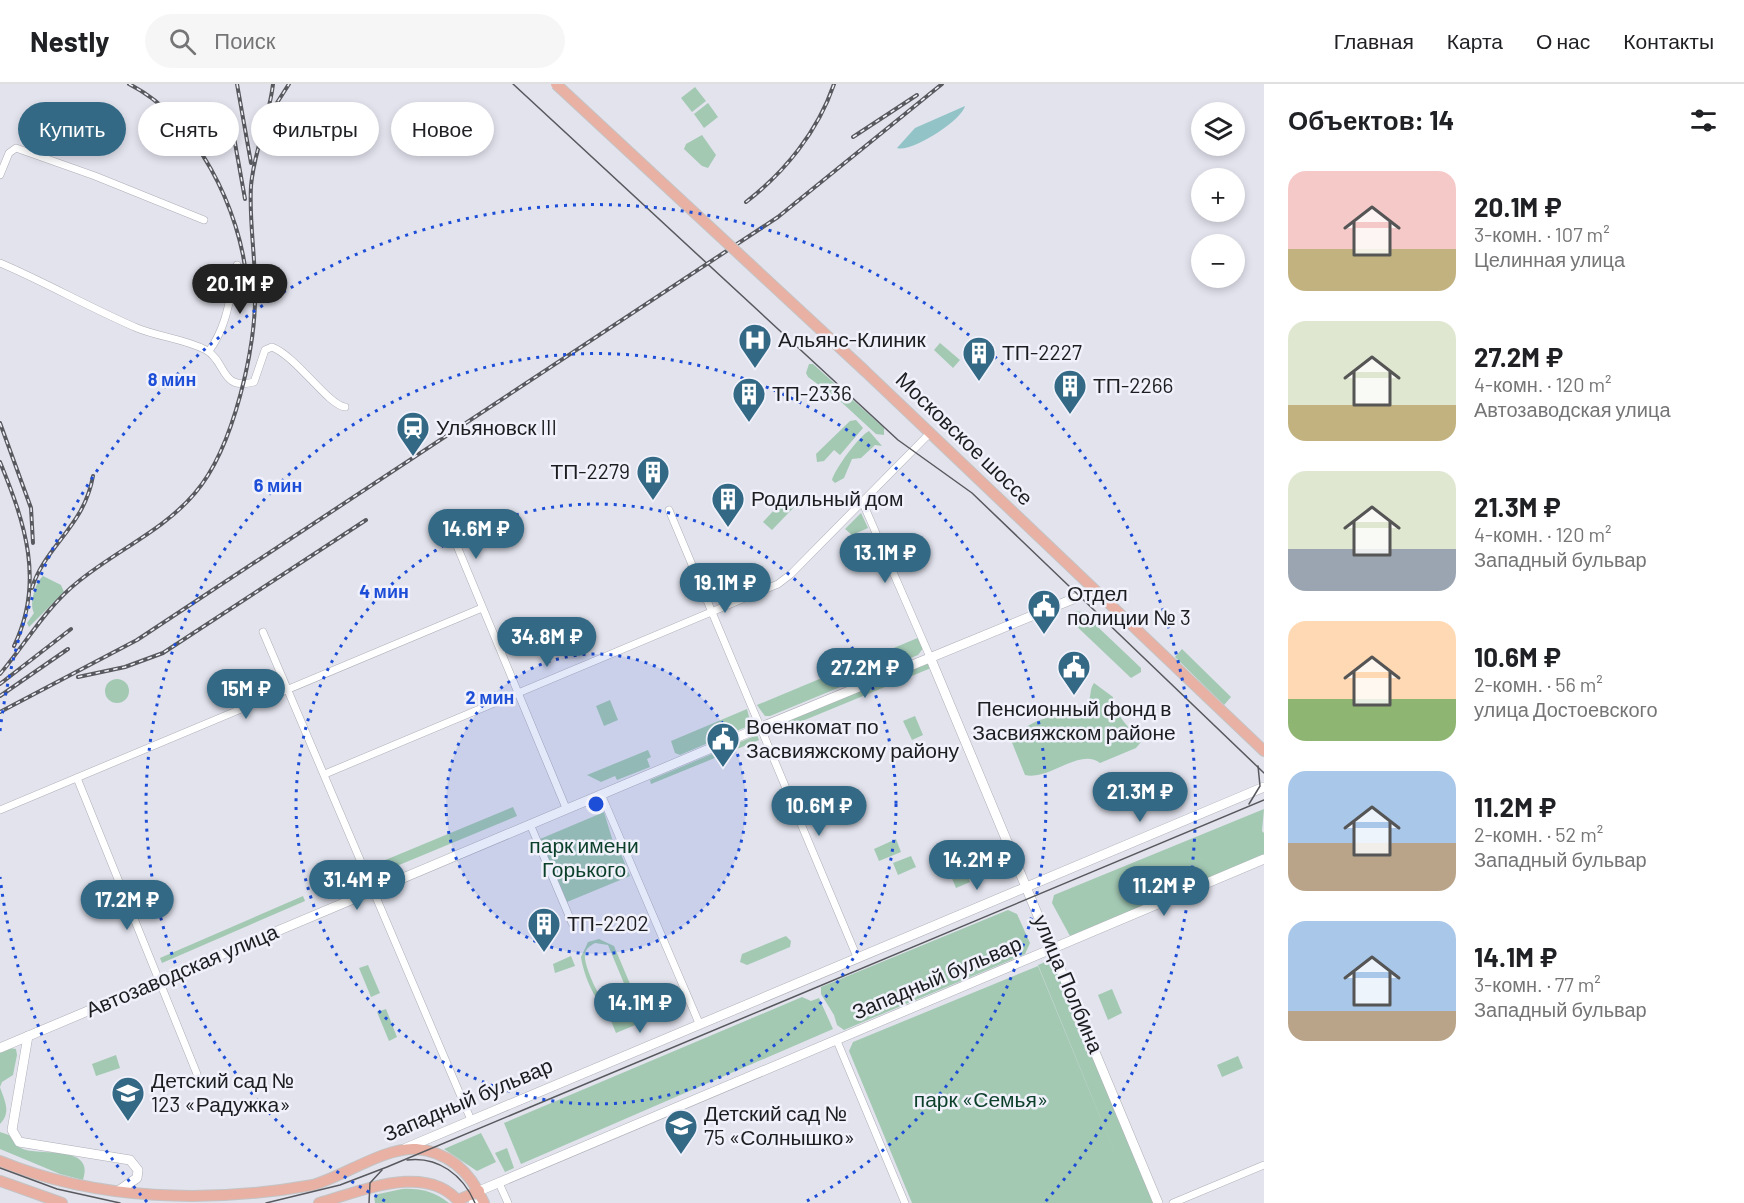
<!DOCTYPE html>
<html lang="ru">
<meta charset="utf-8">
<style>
:root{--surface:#fff;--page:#f6f6f6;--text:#202124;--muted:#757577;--line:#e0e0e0;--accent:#336985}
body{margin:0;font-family:Barlow,sans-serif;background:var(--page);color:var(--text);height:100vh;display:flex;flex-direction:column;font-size:22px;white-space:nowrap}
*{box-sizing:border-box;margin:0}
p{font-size:20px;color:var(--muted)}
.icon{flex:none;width:33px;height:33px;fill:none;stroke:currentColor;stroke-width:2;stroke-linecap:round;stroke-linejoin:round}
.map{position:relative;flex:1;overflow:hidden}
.sheet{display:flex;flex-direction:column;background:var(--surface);width:480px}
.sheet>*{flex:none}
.hud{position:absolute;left:18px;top:18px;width:570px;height:54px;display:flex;gap:12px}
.controls{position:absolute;left:1191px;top:18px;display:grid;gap:12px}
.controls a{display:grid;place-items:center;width:54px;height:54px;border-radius:50%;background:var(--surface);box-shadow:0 3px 9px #0003;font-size:30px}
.price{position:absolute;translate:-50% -51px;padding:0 14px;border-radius:21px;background:var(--accent);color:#fff;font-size:20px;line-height:39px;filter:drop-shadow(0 2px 3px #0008)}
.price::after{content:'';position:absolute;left:50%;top:36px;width:18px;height:14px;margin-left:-9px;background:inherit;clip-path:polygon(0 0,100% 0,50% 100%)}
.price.active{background:#222;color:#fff}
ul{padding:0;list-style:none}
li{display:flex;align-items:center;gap:18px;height:150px;padding:0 24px}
li span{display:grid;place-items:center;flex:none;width:168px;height:120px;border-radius:18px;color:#555}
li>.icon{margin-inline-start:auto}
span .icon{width:72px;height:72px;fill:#fffc;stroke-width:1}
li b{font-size:26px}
h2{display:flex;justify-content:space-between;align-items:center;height:72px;padding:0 24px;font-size:26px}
.tag{padding:0 21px;border-radius:27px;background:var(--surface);box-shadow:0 3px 9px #0003;font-size:21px;line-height:54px}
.tag.active{background:var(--accent);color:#fff}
header{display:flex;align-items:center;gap:36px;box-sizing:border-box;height:84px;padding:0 30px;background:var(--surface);border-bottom:2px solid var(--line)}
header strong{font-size:28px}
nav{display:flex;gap:33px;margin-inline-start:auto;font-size:21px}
.search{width:420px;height:54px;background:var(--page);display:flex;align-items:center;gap:15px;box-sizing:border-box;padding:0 21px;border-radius:33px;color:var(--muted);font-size:22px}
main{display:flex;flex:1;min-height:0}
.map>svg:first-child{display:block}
.green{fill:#a3c9b3;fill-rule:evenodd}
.water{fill:#91c3c7}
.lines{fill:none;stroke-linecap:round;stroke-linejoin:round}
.street-casing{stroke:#adaeb7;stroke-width:8}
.secondary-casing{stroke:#adaeb7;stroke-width:10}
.primary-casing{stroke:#c4c4c5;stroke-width:12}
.street{stroke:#fff;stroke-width:7}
.secondary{stroke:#fff;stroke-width:9}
.primary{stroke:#e8b1a4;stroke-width:10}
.tram{stroke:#58595e;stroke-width:1.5}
.rail-casing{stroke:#58595e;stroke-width:4}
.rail{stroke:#f0f1fa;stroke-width:1.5;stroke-dasharray:4.5;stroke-linecap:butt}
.primary-bridge-casing{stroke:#c4c4c5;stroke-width:12;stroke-linecap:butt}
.primary-bridge{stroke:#e8b1a4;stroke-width:10}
.ring{fill:none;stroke:#1d4ed8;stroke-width:3;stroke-dasharray:3 6}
.labels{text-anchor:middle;stroke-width:5;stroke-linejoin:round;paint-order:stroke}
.poi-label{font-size:21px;fill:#1c1d20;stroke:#f0f1fa;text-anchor:start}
.street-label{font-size:21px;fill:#1c1d20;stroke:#f0f1fa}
.park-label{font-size:21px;fill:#0b3f29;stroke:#f0f1fa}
.centre{fill:#1d4ed8;stroke:#f0f1fa;stroke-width:3}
.ring-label{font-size:18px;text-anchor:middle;font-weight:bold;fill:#1d4ed8;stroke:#f0f1fa;stroke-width:5;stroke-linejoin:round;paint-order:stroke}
</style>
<header>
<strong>Nestly</strong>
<div class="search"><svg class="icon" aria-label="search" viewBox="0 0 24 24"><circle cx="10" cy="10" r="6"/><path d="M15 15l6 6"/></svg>Поиск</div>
<nav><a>Главная</a><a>Карта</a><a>О нас</a><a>Контакты</a></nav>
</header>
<main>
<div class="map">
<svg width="1264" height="1119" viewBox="0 0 1264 1119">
<rect width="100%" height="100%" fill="#e2e3ed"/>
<g class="green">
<polygon points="695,3 706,17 692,28 681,14"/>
<polygon points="708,19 718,33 704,44 694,30"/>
<polygon points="702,51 716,71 708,84 702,82 684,65 686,60"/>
<polygon points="940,259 960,276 953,284 934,266"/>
<polygon points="809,280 813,280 884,344 884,351 876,350 838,315 808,293 806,289"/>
<polygon points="856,336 863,344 840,371 834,366 824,377 817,378 816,370 850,337"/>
<path d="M869 347 882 362 875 361 861 374 852 375 844 394 835 399 832 396C835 385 859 352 869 347Z"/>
<polygon points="789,410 798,419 772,446 763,438"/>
<polygon points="861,429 868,444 852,451 845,445"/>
<path d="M43 492 61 501 64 508 29 543 27 539 34 529C29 520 35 499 43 492Z"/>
<polygon points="1076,527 1082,528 1141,584 1141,588 1131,594 1070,536"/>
<polygon points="920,553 924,563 918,571 770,632 765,632 757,621"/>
<polygon points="1182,565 1231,613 1224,621 1175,573"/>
<polygon points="929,579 931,584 778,647 776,642"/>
<circle cx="117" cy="607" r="12"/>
<path d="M1094 599 1113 613C1115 633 1130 643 1141 658L1136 664 1100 679C1080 663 1049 697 1025 691L1011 656C1024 641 1049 628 1069 634 1075 630 1084 625 1088 618 1092 611 1089 606 1094 599Z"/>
<polygon points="610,616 618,636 604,642 596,622"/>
<polygon points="747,625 750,637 746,643 680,671 675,669 671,657"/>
<polygon points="915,632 923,651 912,656 903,637"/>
<polygon points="757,651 759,656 651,700 650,696"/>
<polygon points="648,666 651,673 647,675 650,683 617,696 615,692 601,698 587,691"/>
<polygon points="513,723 517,732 387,786 383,777"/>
<polygon points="1264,725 1262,747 1264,749 1264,771 1070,852 1052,819 1054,811"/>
<polygon points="604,728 617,771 621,770 630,792 567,818 540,755"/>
<polygon points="896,755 901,768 879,777 874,765"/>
<polygon points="911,772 916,783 898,791 893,779"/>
<polygon points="963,779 970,798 956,804 948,785"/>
<polygon points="303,812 305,817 162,879 160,874"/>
<polygon points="1008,826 1017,830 1030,859 1025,870 844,946 837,941 834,931 821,910 821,903"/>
<polygon points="786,852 791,857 790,863 747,881 740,878 742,870"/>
<path d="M599 855 614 862 644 933 641 935 632 915C607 954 584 895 581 873L588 858ZM595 859 608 861 628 909 621 921H607C599 915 583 880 585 870 586 864 590 862 595 859Z"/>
<polygon points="571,872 575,882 555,889 553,880"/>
<polygon points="1052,875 1153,1119 912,1119 849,967 853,958 1038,882 1122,1086 1038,881"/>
<polygon points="368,881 380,909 371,913 359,884"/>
<polygon points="1112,905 1122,929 1108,936 1098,911"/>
<polygon points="802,913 811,917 819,914 833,945 521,1080 504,1039"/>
<polygon points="633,923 640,939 616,949 609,932"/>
<polygon points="386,925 397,953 389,957 377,928"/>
<path d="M10 964 16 965 17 971 13 991 2 998 0 1003C4 1016 12 1028 0 1040V968Z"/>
<polygon points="116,971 120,984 96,992 92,980"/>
<polygon points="1238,972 1243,984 1222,993 1217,981"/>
<path d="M0 1048 9 1051C14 1058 17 1064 26 1066 45 1071 95 1062 83 1096L60 1090 0 1065Z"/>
<polygon points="481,1049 496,1078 477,1087 444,1065"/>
<polygon points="507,1064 514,1084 505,1088 495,1069"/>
<path d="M402 1105C420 1104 435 1108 449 1119H375L374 1111Z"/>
</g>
<path class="water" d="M965 22C962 36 911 69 897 64L915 44Z"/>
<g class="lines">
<defs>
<g id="street">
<polyline points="0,91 9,69 16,64 95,92 204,136"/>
<path d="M0 179C47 199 90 224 137 244 159 253 185 255 206 266 227 278 220 307 254 298L265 266 272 263C297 273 328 321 345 323"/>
<path d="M209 267C228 241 230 211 237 181"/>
<polyline points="862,417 930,573"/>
<polyline points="669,426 857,873"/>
<polyline points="447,438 566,724"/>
<polyline points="263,548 471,1036"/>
<polyline points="325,690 778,500 791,490 930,349"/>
<polyline points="77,694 197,990"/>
<polyline points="601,710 699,939"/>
<polyline points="0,726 482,524"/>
<polyline points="530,740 572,839"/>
<polyline points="837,957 905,1119"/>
<polyline points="499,1099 508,1119"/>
<polyline points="472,1119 480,1119"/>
<polyline points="1173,1119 1264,1081"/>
</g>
<g id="secondary">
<polyline points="930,573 1158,1119"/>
<polyline points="28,952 12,1046 19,1058 130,1076 138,1086 137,1094 118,1107"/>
<polyline points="0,964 759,644 1095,506"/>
<polyline points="406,1064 1264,703"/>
<polyline points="479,1107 1264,775"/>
</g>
<g id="primary">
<polyline points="865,287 1264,667"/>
<path d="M0 1077C97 1117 211 1119 313 1101 344 1092 385 1063 416 1065 450 1068 471 1089 484 1119"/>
<polyline points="0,1097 62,1119"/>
<polyline points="458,1116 479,1107"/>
<path d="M319 1119C360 1108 427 1077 460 1119"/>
</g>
</defs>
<use href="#street" class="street-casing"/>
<use href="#secondary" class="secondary-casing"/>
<use href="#primary" class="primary-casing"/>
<use href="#street" class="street"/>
<use href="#secondary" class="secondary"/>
<use href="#primary" class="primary"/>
<g class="tram">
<polyline points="513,0 898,356 972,409 1264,689"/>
<polyline points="1249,720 1260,702 1258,682"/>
<path d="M407 1076C438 1072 463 1091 475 1119"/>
<polyline points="0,1084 57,1105 120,1119"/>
<polyline points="266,1119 340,1101 387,1083 1264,716"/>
<polyline points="369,1119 370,1099 382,1086"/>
</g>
<defs>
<g id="rail">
<path d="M129 0C196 34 241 126 247 199"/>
<polyline points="237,0 251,79"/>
<polyline points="273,25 289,0"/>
<polyline points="230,31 245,115"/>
<polyline points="853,53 917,11"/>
<path d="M746 118C785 88 818 47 834 0"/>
<polyline points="0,339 31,424 33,459"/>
<path d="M0 378C25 439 45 498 14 562"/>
<path d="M32 504C45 462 84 443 93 392"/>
<path d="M0 590C27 558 46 523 79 497 117 466 164 446 195 409 234 364 257 261 255 202 255 169 249 136 251 102 254 67 269 35 273 0"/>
<polyline points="78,593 125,583 163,569 366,436"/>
<polyline points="0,600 71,545"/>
<polyline points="0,612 68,565"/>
<polyline points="0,628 137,556 778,133 942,0"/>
</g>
</defs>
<use href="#rail" class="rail-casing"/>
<use href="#rail" class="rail"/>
<defs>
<polyline id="primary-bridge" points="556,0 865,287"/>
</defs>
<use href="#primary-bridge" class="primary-bridge-casing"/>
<use href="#primary-bridge" class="primary-bridge"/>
</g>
<circle cx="596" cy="720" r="150" fill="#1d4ed8" fill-opacity=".12"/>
<g class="ring">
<circle cx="596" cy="720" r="150"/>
<circle cx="596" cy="720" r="300"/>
<path d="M385 1117A450 450 0 1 1 807 1117"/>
<path d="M147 1118A600 600 0 0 1 0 793M0 647A600 600 0 1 1 1045 1118"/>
</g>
<defs>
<symbol id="hospital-pin" viewBox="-11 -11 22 30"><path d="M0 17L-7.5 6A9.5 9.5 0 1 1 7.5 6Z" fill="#336985" stroke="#f0f1fa"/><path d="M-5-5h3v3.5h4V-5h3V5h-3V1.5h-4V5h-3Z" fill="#fff"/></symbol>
<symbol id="building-pin" viewBox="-11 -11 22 30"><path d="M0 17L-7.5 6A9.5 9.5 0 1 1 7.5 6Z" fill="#336985" stroke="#f0f1fa"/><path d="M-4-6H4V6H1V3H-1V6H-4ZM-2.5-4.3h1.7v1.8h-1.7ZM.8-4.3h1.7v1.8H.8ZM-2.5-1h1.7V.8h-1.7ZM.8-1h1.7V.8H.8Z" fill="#fff"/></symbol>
<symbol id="station-pin" viewBox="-11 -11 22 30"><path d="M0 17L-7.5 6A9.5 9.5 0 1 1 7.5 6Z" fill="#336985" stroke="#f0f1fa"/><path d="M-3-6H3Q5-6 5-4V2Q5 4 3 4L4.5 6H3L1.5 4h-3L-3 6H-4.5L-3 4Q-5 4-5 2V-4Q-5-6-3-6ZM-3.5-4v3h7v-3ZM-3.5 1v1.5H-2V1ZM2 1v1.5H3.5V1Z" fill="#fff"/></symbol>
<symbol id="civic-pin" viewBox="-11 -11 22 30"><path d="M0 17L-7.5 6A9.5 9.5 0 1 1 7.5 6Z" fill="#336985" stroke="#f0f1fa"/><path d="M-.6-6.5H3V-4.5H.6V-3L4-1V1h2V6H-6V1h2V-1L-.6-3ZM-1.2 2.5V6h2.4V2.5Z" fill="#fff"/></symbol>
<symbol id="school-pin" viewBox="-11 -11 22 30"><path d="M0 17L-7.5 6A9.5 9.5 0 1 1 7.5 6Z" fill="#336985" stroke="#f0f1fa"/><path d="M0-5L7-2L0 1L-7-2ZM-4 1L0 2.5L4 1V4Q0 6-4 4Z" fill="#fff"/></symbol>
</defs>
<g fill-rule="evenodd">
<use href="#hospital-pin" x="736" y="237" width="38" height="52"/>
<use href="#building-pin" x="960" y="250" width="38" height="52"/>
<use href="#building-pin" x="1051" y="283" width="38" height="52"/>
<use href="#building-pin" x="730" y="291" width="38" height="52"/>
<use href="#station-pin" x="394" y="325" width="38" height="52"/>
<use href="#building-pin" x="634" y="369" width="38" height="52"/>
<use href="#building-pin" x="709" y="396" width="38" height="52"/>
<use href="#civic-pin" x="1025" y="503" width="38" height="52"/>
<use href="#civic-pin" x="1055" y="564" width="38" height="52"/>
<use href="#civic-pin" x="704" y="636" width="38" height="52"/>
<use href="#building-pin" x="525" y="821" width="38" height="52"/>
<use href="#school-pin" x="109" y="990" width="38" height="52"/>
<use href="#school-pin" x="662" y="1023" width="38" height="52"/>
</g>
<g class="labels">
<g class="poi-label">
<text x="778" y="263">Альянс-Клиник</text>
<text x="1002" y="276">ТП-2227</text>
<text x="1093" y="309">ТП-2266</text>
<text x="772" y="317">ТП-2336</text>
<text x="436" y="351">Ульяновск III</text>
<text x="630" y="395" text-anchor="end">ТП-2279</text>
<text x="751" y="422">Родильный дом</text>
<text x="1067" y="517">Отдел<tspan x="1067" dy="24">полиции № 3</tspan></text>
<text x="1074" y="632" text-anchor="middle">Пенсионный фонд в<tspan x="1074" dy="24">Засвияжском районе</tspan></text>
<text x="746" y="650">Военкомат по<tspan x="746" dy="24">Засвияжскому району</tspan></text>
<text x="567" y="847">ТП-2202</text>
<text x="151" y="1004">Детский сад №<tspan x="151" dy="24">123 «Радужка»</tspan></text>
<text x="704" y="1037">Детский сад №<tspan x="704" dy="24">75 «Солнышко»</tspan></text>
</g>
<g class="street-label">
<text transform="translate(964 355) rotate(44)" y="7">Московское шоссе</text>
<text transform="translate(182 887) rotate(-23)" y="7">Автозаводская улица</text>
<text transform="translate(937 894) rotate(-23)" y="7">Западный бульвар</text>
<text transform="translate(1068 900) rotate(67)" y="7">улица Полбина</text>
<text transform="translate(468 1016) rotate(-23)" y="7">Западный бульвар</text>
</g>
<g class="park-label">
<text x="584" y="769">парк имени<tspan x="584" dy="24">Горького</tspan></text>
<text x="981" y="1023">парк «Семья»</text>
</g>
</g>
<circle cx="596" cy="720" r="9" class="centre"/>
<g class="ring-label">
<text x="172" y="302">8 мин</text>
<text x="278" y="408">6 мин</text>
<text x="384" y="514">4 мин</text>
<text x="490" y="620">2 мин</text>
</g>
</svg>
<div class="controls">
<a><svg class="icon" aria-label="layers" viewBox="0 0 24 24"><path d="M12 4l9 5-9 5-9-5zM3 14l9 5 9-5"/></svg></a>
<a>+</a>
<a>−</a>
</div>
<b class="price active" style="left:240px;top:231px">20.1M ₽</b>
<b class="price" style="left:476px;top:476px">14.6M ₽</b>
<b class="price" style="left:885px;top:500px">13.1M ₽</b>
<b class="price" style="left:725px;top:530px">19.1M ₽</b>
<b class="price" style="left:547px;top:584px">34.8M ₽</b>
<b class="price" style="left:865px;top:615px">27.2M ₽</b>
<b class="price" style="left:246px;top:636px">15M ₽</b>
<b class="price" style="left:1140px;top:739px">21.3M ₽</b>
<b class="price" style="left:819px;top:753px">10.6M ₽</b>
<b class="price" style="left:977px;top:807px">14.2M ₽</b>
<b class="price" style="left:357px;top:827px">31.4M ₽</b>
<b class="price" style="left:1164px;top:833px">11.2M ₽</b>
<b class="price" style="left:127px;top:847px">17.2M ₽</b>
<b class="price" style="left:640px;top:950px">14.1M ₽</b>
<div class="hud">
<a class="tag active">Купить</a>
<a class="tag">Снять</a>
<a class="tag">Фильтры</a>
<a class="tag">Новое</a>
</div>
</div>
<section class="sheet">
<h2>Объектов: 14<svg class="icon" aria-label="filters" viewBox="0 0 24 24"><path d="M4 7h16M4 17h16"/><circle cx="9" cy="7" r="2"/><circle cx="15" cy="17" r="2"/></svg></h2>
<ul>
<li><span style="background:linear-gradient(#f6c9c9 65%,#c2b280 0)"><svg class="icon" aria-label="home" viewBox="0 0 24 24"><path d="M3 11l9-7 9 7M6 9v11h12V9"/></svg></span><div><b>20.1M ₽</b><p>3-комн. · 107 m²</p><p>Целинная улица</p></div></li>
<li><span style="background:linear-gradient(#dfe7d0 70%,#c2b280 0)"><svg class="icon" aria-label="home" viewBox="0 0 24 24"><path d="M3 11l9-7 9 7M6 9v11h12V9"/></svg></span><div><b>27.2M ₽</b><p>4-комн. · 120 m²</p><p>Автозаводская улица</p></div></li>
<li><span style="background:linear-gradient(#dfe7d0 65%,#9aa5b1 0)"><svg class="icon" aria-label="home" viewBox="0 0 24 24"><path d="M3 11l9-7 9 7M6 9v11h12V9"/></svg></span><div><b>21.3M ₽</b><p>4-комн. · 120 m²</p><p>Западный бульвар</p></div></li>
<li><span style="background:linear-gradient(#ffd9b3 65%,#8fb573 0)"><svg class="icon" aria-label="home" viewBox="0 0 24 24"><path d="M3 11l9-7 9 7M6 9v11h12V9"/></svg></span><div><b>10.6M ₽</b><p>2-комн. · 56 m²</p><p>улица Достоевского</p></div></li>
<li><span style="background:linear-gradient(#a9c7e8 60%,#b9a48a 0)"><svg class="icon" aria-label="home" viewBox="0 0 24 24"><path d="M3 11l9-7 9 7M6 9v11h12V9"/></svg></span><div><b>11.2M ₽</b><p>2-комн. · 52 m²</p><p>Западный бульвар</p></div></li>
<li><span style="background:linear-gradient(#a9c7e8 75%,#b9a48a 0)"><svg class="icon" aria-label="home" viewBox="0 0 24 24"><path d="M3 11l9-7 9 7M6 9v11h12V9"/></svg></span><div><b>14.1M ₽</b><p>3-комн. · 77 m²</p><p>Западный бульвар</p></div></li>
</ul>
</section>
</main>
